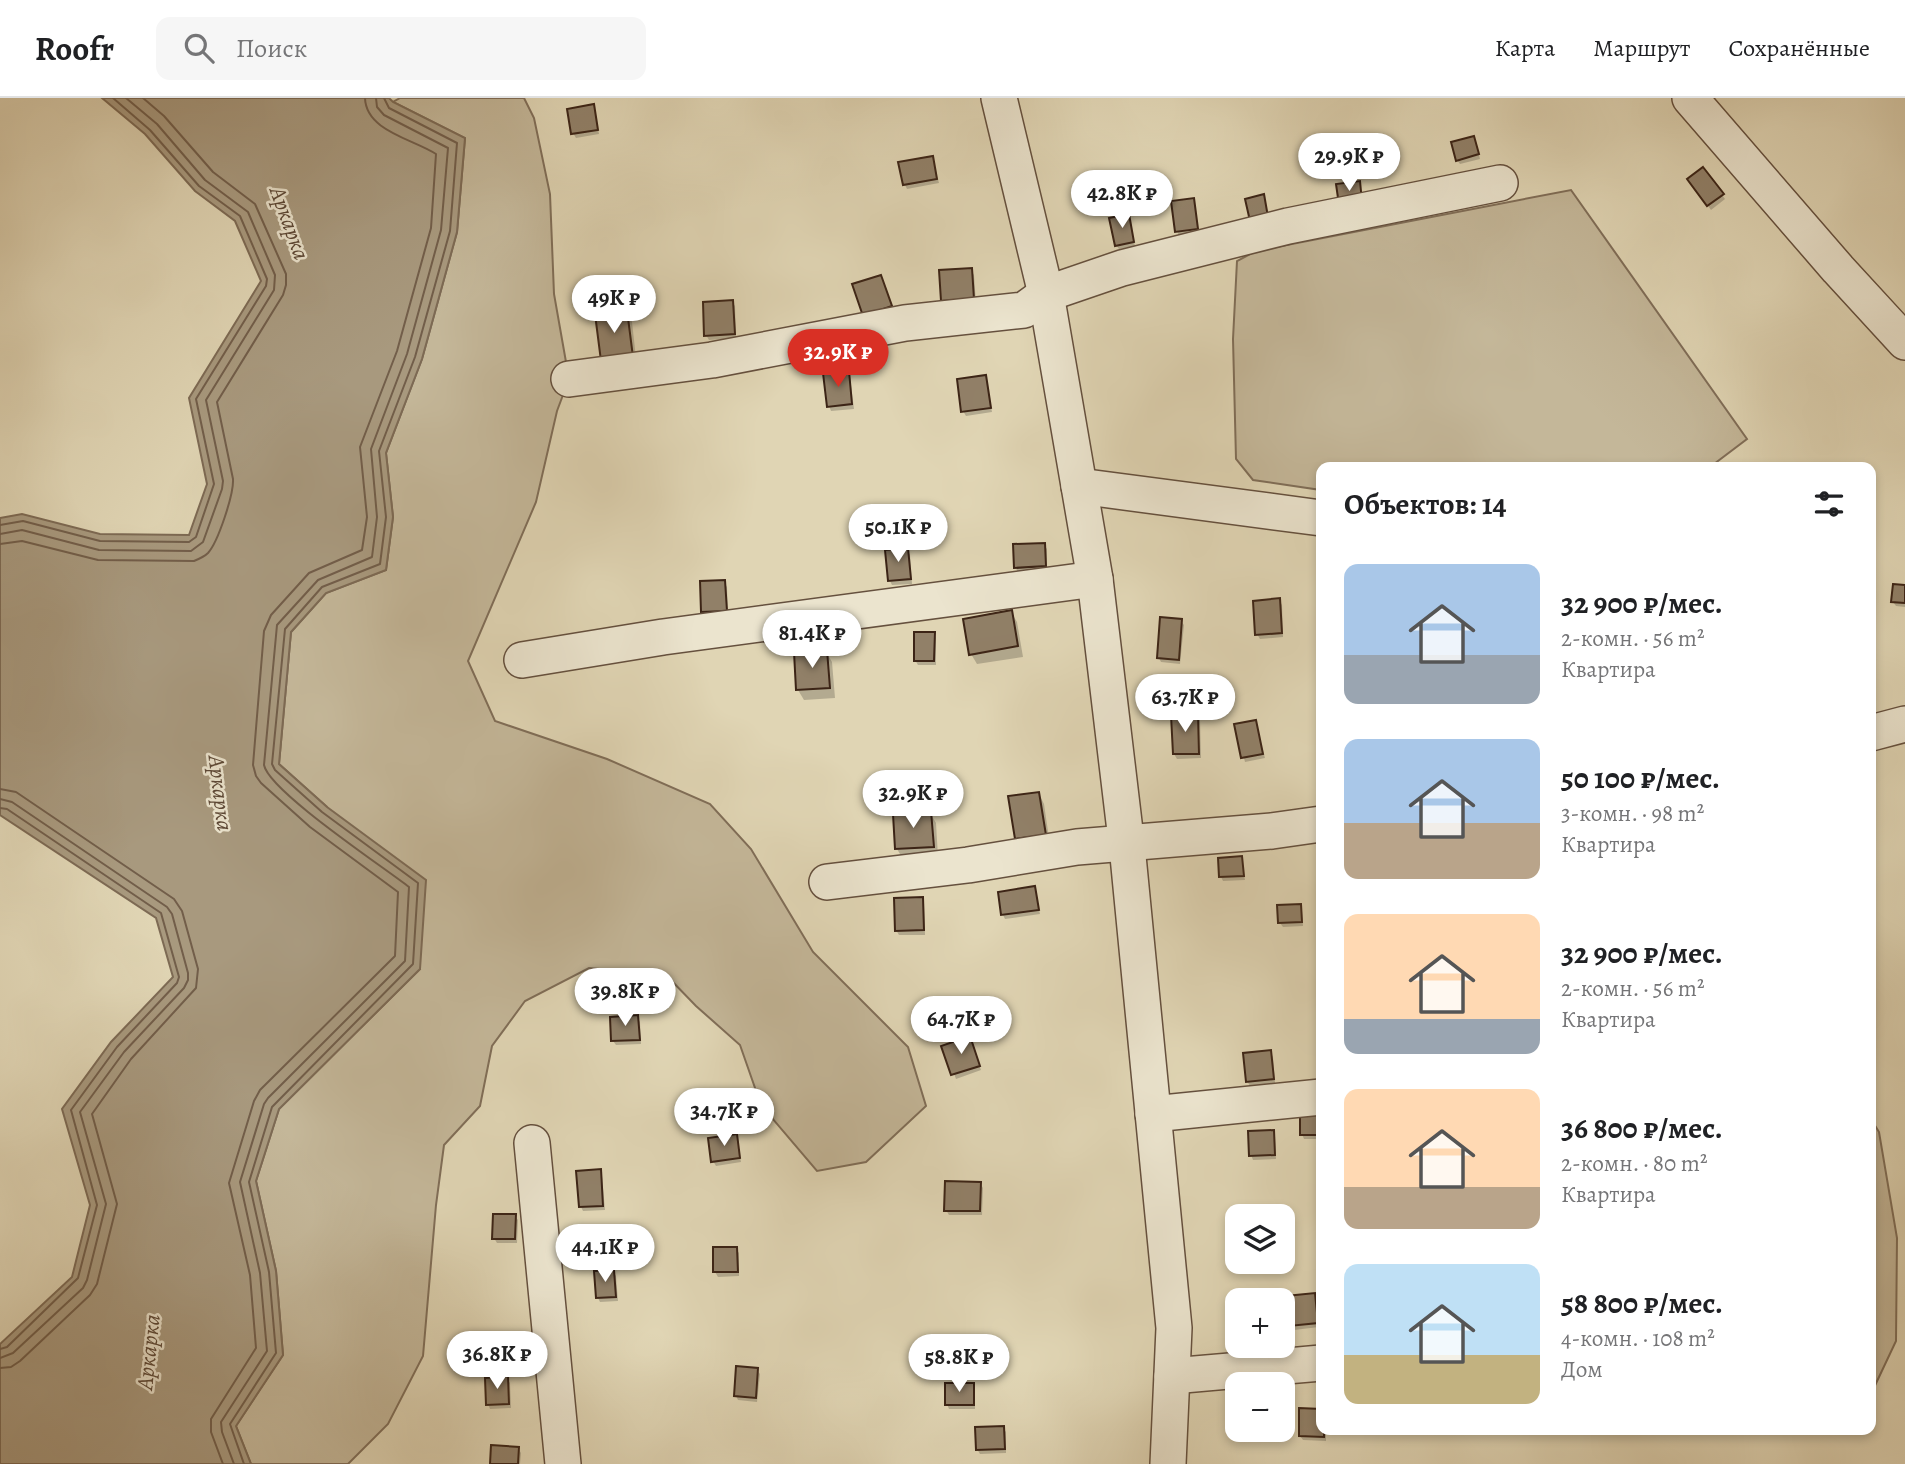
<!DOCTYPE html>
<html lang="ru">
<meta charset="utf-8">
<style>
:root{--surface:#fff;--page:#f6f6f6;--text:#202124;--muted:#757577;--line:#e0e0e0;--accent:#d93025}
body{margin:0;font-family:Alegreya,serif;background:var(--page);color:var(--text);height:100vh;display:flex;flex-direction:column;font-size:26px;white-space:nowrap}
*{box-sizing:border-box;margin:0}
p{font-size:23px;color:var(--muted)}
.icon{flex:none;width:38px;height:38px;fill:none;stroke:currentColor;stroke-width:2;stroke-linecap:round;stroke-linejoin:round}
.map{position:relative;flex:1;overflow:hidden}
.drawer{position:absolute;left:1316px;top:364px;width:560px;height:973px;display:flex;flex-direction:column;background:var(--surface);border-radius:14px;box-shadow:0 4px 10px #0003}
.drawer>*{flex:none}
.tools{position:absolute;left:1225px;top:1106px;display:grid;gap:14px}
.tools a{display:grid;place-items:center;width:70px;height:70px;border-radius:14px;background:var(--surface);box-shadow:0 4px 10px #0003;font-size:35px}
.price{position:absolute;translate:-50% -60px;padding:0 16px;border-radius:24px;background:#fff;color:#222;font-size:23px;line-height:46px;filter:drop-shadow(0 2px 4px #0008)}
.price::after{content:'';position:absolute;left:50%;top:42px;width:21px;height:16px;margin-left:-10px;background:inherit;clip-path:polygon(0 0,100% 0,50% 100%)}
.price.current{background:var(--accent);color:#fff}
ul{padding:0;list-style:none}
li{display:flex;align-items:center;gap:21px;height:175px;padding:0 28px}
li span{display:grid;place-items:center;flex:none;width:196px;height:140px;border-radius:14px;color:#555}
li>.icon{margin-inline-start:auto}
span .icon{width:84px;height:84px;fill:#fffc;stroke-width:1}
li b{font-size:30px}
h2{display:flex;justify-content:space-between;align-items:center;height:84px;padding:0 28px;font-size:30px}
header{display:flex;align-items:center;gap:42px;box-sizing:border-box;height:98px;padding:0 35px;background:var(--surface);border-bottom:2px solid var(--line)}
header strong{font-size:33px}
nav{display:flex;gap:38px;margin-inline-start:auto;font-size:24px}
.search{width:490px;height:63px;background:var(--page);display:flex;align-items:center;gap:18px;box-sizing:border-box;padding:0 24px;border-radius:14px;color:var(--muted);font-size:26px}
.map>svg:first-child{display:block}
.green{fill:#c4b799;stroke:#806e58;stroke-width:2}
.water{fill:#a8997e;stroke:#7d6a54;stroke-width:2}
.shadow{fill:#0003}
.lines{fill:none;stroke-linecap:round;stroke-linejoin:round}
.shore{stroke:#725e4a;stroke-width:2}
.building{fill:#918068;stroke:#3c2416;stroke-width:2}
.street-casing{stroke:#65503e;stroke-width:38}
.street{stroke:#ebe4ce;stroke-width:35}
.labels{text-anchor:middle;stroke-width:5;stroke-linejoin:round;paint-order:stroke}
.water-label{font-size:23px;font-style:italic;fill:#5c4735;stroke:#ebe4ce}
</style>
<header>
<strong>Roofr</strong>
<div class="search"><svg class="icon" aria-label="search" viewBox="0 0 24 24"><circle cx="10" cy="10" r="6"/><path d="M15 15l6 6"/></svg>Поиск</div>
<nav><a>Карта</a><a>Маршрут</a><a>Сохранённые</a></nav>
</header>
<div class="map">
<svg width="1905" height="1366" viewBox="0 0 1905 1366">
<rect width="100%" height="100%" fill="#e0d5b4"/>
<filter id="stains"><feTurbulence type="fractalNoise" baseFrequency=".00286" numOctaves="4"/><feColorMatrix values="0 0 0 0 .2 0 0 0 0 .09 0 0 0 0 .02 0 0 0 .5 -.17"/></filter>
<radialGradient id="worn" r=".72"><stop offset=".6" stop-color="#630" stop-opacity="0"/><stop offset="1" stop-color="#630" stop-opacity=".3"/></radialGradient>
<g class="green">
<polygon points="400,0 524,0 534,20 550,96 554,196 569,281 557,313 536,404 468,563 495,623 607,661 710,706 751,751 813,854 908,949 926,1008 866,1064 817,1073 761,1007 740,947 696,908 666,877 589,870 525,903 492,948 480,1008 444,1047 436,1107 423,1258 388,1326 348,1366 251,1366 236,1328 283,1257 276,1173 256,1083 279,1011 420,871 327,709 279,666 291,534 326,495 386,472 393,419 386,355 422,261 457,134 465,40 393,4"/>
<polygon points="1571,92 1747,341 1710,369 1321,369 1321,392 1253,382 1236,361 1233,241 1237,163 1256,153"/>
<polygon points="1871,1021 1879,1034 1897,1140 1896,1243 1871,1296"/>
</g>
<polygon class="water" points="102,0 389,0 393,4 465,40 457,134 422,261 386,355 393,419 386,472 326,495 291,534 279,666 327,709 426,782 420,871 279,1011 256,1083 276,1173 283,1257 236,1328 251,1366 0,1366 0,1246 72,1179 90,1107 62,1011 111,944 173,879 156,820 0,717 0,420 22,416 100,436 189,437 207,386 189,300 261,183 235,123 195,93 145,36"/>
<g class="shadow">
<polygon points="593,8 599,36 576,40 573,35"/>
<polygon points="1476,44 1480,61 1460,66 1457,62"/>
<polygon points="932,60 939,85 907,91 905,87"/>
<polygon points="1692,86 1722,97 1725,101 1711,112"/>
<polygon points="1193,102 1199,135 1179,138 1177,133"/>
<polygon points="1128,118 1135,148 1119,151 1116,147"/>
<polygon points="971,172 974,177 976,205 945,207 943,203"/>
<polygon points="732,204 735,208 736,240 709,242 706,237"/>
<polygon points="626,214 632,224 637,269 597,217"/>
<polygon points="848,275 850,279 854,311 831,313 829,308"/>
<polygon points="985,279 992,314 966,318 963,313"/>
<polygon points="1044,447 1047,451 1047,473 1018,474 1015,469"/>
<polygon points="907,452 910,457 912,486 892,487 890,483"/>
<polygon points="724,484 727,489 728,517 705,518 702,514"/>
<polygon points="1905,489 1905,509 1896,508 1893,504"/>
<polygon points="1279,502 1282,507 1283,539 1260,541 1257,536"/>
<polygon points="1011,514 1017,524 1023,559 977,566 971,556"/>
<polygon points="1181,523 1184,527 1180,566 1161,564 1159,560"/>
<polygon points="934,536 936,540 936,567 918,567 915,562"/>
<polygon points="826,554 832,564 835,600 804,602 798,592"/>
<polygon points="1197,618 1200,622 1201,660 1177,661 1174,656 1173,619"/>
<polygon points="1255,624 1265,660 1245,664 1236,628"/>
<polygon points="1039,696 1044,706 1050,747 1022,751 1016,740"/>
<polygon points="930,715 936,725 938,759 903,761 897,751 895,717"/>
<polygon points="1241,760 1245,782 1223,783 1221,779"/>
<polygon points="1034,790 1040,816 1005,821 1003,817"/>
<polygon points="922,801 924,805 925,837 899,837 896,832"/>
<polygon points="1300,808 1302,812 1303,828 1283,829 1280,825"/>
<polygon points="637,919 640,924 641,946 616,947 613,943"/>
<polygon points="971,945 981,972 956,981 944,949"/>
<polygon points="1270,954 1273,959 1275,985 1250,988 1247,983"/>
<polygon points="1321,1018 1321,1041 1304,1041 1302,1036"/>
<polygon points="1273,1034 1275,1038 1276,1061 1253,1062 1251,1057"/>
<polygon points="736,1038 741,1064 716,1068 713,1063"/>
<polygon points="600,1073 602,1078 605,1112 583,1113 581,1109"/>
<polygon points="980,1085 983,1090 982,1117 949,1117 946,1112"/>
<polygon points="515,1118 518,1122 517,1145 497,1145 494,1140"/>
<polygon points="715,1151 736,1151 739,1155 739,1178 718,1179 715,1174"/>
<polygon points="613,1174 616,1178 618,1203 600,1204 598,1200 596,1175"/>
<polygon points="1314,1197 1316,1201 1319,1229 1294,1232 1291,1228"/>
<polygon points="757,1272 760,1276 757,1304 738,1302 736,1298"/>
<polygon points="507,1280 510,1285 511,1310 490,1311 488,1306"/>
<polygon points="973,1287 975,1292 975,1311 949,1311 947,1306"/>
<polygon points="1301,1312 1321,1313 1321,1332 1326,1332 1326,1343 1303,1342 1300,1338"/>
<polygon points="1003,1330 1006,1334 1006,1355 980,1356 977,1351"/>
<polygon points="518,1350 521,1355 520,1366 492,1366"/>
</g>
<g class="lines">
<g class="shore">
<polyline points="0,427 23,423 100,443 189,444 196,439 214,386 196,301 266,188 267,181 240,118 199,88 150,32 113,0"/>
<polyline points="0,436 22,432 99,452 191,453 203,444 222,391 223,383 206,302 274,192 275,177 248,114 205,82 157,26 126,0"/>
<path d="M0 446 22 443 98 462 194 463C199 461 204 459 208 455 218 444 234 396 233 381L217 304 283 197 286 187V176L255 106 213 74 164 18 143 0"/>
<polyline points="0,691 16,694 174,801 182,813 198,871 196,890 131,961 92,1016 117,1106 97,1186 90,1197 20,1263 11,1269 0,1270"/>
<polyline points="0,701 12,704 167,809 172,816 188,875 188,882 184,890 124,954 80,1014 106,1106 87,1182 83,1190 13,1255 0,1260"/>
<polyline points="0,710 7,711 161,815 179,879 177,885 117,949 71,1012 97,1107 78,1180 7,1249 0,1251"/>
<path d="M223 1366 211 1334V1321L256 1250 250 1177 229 1085 254 1003 260 992 395 858 398 794 310 729 261 685 256 678 253 667 264 533 271 517 309 475 362 452 367 419 360 349 397 253 431 130 436 56C413 41 366 33 365 0"/>
<path d="M234 1366 222 1334 221 1324 267 1253 260 1175 240 1084 264 1006 268 1000 405 863 409 789C382 768 269 693 264 667L277 527 318 482 372 459 377 419 371 351 407 256 441 132 448 50 384 17 377 9 376 0"/>
<polyline points="244,1366 230,1326 276,1255 269,1174 249,1084 272,1009 413,866 418,785 322,714 275,672 272,666 285,531 322,489 380,466 386,419 379,353 415,259 450,133 457,45 389,10 384,0"/>
</g>
</g>
<g class="building">
<polygon points="594,6 598,32 571,36 567,11"/>
<polygon points="1474,38 1479,56 1456,63 1451,44"/>
<polygon points="933,58 937,81 903,87 898,64"/>
<polygon points="1703,69 1724,96 1707,108 1687,81"/>
<polygon points="1360,83 1362,104 1339,107 1336,86"/>
<polygon points="1264,96 1268,119 1250,123 1245,101"/>
<polygon points="1194,100 1198,131 1175,134 1171,103"/>
<polygon points="1129,116 1134,144 1115,148 1109,120"/>
<polygon points="972,170 974,201 941,203 939,172"/>
<polygon points="881,177 892,208 863,218 852,186"/>
<polygon points="733,202 735,236 704,238 703,204"/>
<polygon points="627,212 633,259 601,263 595,216"/>
<polygon points="849,273 852,306 827,309 823,275"/>
<polygon points="986,277 991,310 961,314 957,281"/>
<polygon points="1045,445 1046,468 1014,470 1013,446"/>
<polygon points="908,450 911,481 888,483 885,452"/>
<polygon points="725,482 727,513 701,514 700,483"/>
<polygon points="1893,486 1905,487 1905,505 1891,504"/>
<polygon points="1280,500 1282,535 1255,537 1253,503"/>
<polygon points="1012,512 1018,548 969,557 963,521"/>
<polygon points="1160,519 1182,521 1179,562 1157,560"/>
<polygon points="914,534 935,534 934,563 914,563"/>
<polygon points="827,552 830,590 796,592 794,554"/>
<polygon points="1198,616 1199,656 1173,656 1171,617"/>
<polygon points="1256,622 1263,656 1241,660 1234,626"/>
<polygon points="1039,694 1046,737 1015,741 1008,698"/>
<polygon points="931,713 934,749 895,751 893,716"/>
<polygon points="1242,758 1244,778 1219,779 1218,760"/>
<polygon points="1035,788 1039,812 1001,817 998,794"/>
<polygon points="923,799 924,832 895,833 894,800"/>
<polygon points="1301,806 1302,824 1278,825 1277,807"/>
<polygon points="638,917 640,942 611,943 610,919"/>
<polygon points="970,938 980,968 951,977 941,948"/>
<polygon points="1271,952 1274,981 1246,984 1243,955"/>
<polygon points="1300,1016 1321,1017 1321,1037 1300,1037"/>
<polygon points="1274,1032 1275,1057 1249,1058 1248,1033"/>
<polygon points="737,1036 740,1060 711,1064 708,1040"/>
<polygon points="601,1071 603,1108 579,1109 576,1073"/>
<polygon points="945,1083 981,1084 980,1113 944,1113"/>
<polygon points="493,1116 516,1116 515,1141 492,1141"/>
<polygon points="713,1149 737,1149 738,1174 713,1174"/>
<polygon points="614,1172 616,1199 596,1200 594,1173"/>
<polygon points="1315,1195 1318,1225 1289,1228 1286,1198"/>
<polygon points="736,1268 758,1270 756,1300 734,1298"/>
<polygon points="508,1278 509,1306 486,1307 485,1280"/>
<rect x="945" y="1285" width="29" height="22"/>
<polygon points="1299,1310 1321,1311 1321,1332 1324,1332 1324,1339 1299,1338"/>
<polygon points="1004,1328 1005,1351 976,1352 975,1329"/>
<polygon points="491,1347 519,1349 518,1366 490,1366"/>
</g>
<g class="lines">
<defs>
<g id="street">
<polyline points="999,0 1046,196 1095,481 1128,758 1174,1230 1168,1366"/>
<polyline points="1690,0 1838,171 1905,244"/>
<polyline points="569,281 712,262 905,225 1024,212 1046,196 1122,170 1288,128 1500,85"/>
<polyline points="1079,388 1321,420"/>
<polyline points="522,562 663,539 1095,481"/>
<polyline points="1871,635 1905,626"/>
<polyline points="827,784 968,767 1077,749 1272,733 1321,726"/>
<polyline points="1153,1016 1321,999"/>
<polyline points="532,1045 563,1366"/>
<polyline points="1172,1278 1321,1265"/>
</g>
</defs>
<use href="#street" class="street-casing"/>
<use href="#street" class="street"/>
</g>
<g class="labels">
<g class="water-label">
<text transform="translate(290 125) rotate(70)" y="8">Аркарка</text>
<text transform="translate(221 695) rotate(83)" y="8">Аркарка</text>
<text transform="translate(148 1254) rotate(-84)" y="8">Аркарка</text>
</g>
</g>
<rect width="100%" height="100%" filter="url(#stains)"/>
<rect width="100%" height="100%" fill="url(#worn)"/>
</svg>
<div class="tools">
<a><svg class="icon" aria-label="layers" viewBox="0 0 24 24"><path d="M12 4l9 5-9 5-9-5zM3 14l9 5 9-5"/></svg></a>
<a>+</a>
<a>−</a>
</div>
<b class="price" style="left:1349px;top:95px">29.9K ₽</b>
<b class="price" style="left:1122px;top:132px">42.8K ₽</b>
<b class="price" style="left:614px;top:237px">49K ₽</b>
<b class="price current" style="left:838px;top:291px">32.9K ₽</b>
<b class="price" style="left:898px;top:466px">50.1K ₽</b>
<b class="price" style="left:812px;top:572px">81.4K ₽</b>
<b class="price" style="left:1185px;top:636px">63.7K ₽</b>
<b class="price" style="left:913px;top:732px">32.9K ₽</b>
<b class="price" style="left:625px;top:930px">39.8K ₽</b>
<b class="price" style="left:961px;top:958px">64.7K ₽</b>
<b class="price" style="left:724px;top:1050px">34.7K ₽</b>
<b class="price" style="left:605px;top:1186px">44.1K ₽</b>
<b class="price" style="left:497px;top:1293px">36.8K ₽</b>
<b class="price" style="left:959px;top:1296px">58.8K ₽</b>
<section class="drawer">
<h2>Объектов: 14<svg class="icon" aria-label="filters" viewBox="0 0 24 24"><path d="M4 7h16M4 17h16"/><circle cx="9" cy="7" r="2"/><circle cx="15" cy="17" r="2"/></svg></h2>
<ul>
<li><span style="background:linear-gradient(#a9c7e8 65%,#9aa5b1 0)"><svg class="icon" aria-label="home" viewBox="0 0 24 24"><path d="M3 11l9-7 9 7M6 9v11h12V9"/></svg></span><div><b>32 900 ₽/мес.</b><p>2-комн. · 56 m²</p><p>Квартира</p></div></li>
<li><span style="background:linear-gradient(#a9c7e8 60%,#b9a48a 0)"><svg class="icon" aria-label="home" viewBox="0 0 24 24"><path d="M3 11l9-7 9 7M6 9v11h12V9"/></svg></span><div><b>50 100 ₽/мес.</b><p>3-комн. · 98 m²</p><p>Квартира</p></div></li>
<li><span style="background:linear-gradient(#ffd9b3 75%,#9aa5b1 0)"><svg class="icon" aria-label="home" viewBox="0 0 24 24"><path d="M3 11l9-7 9 7M6 9v11h12V9"/></svg></span><div><b>32 900 ₽/мес.</b><p>2-комн. · 56 m²</p><p>Квартира</p></div></li>
<li><span style="background:linear-gradient(#ffd9b3 70%,#b9a48a 0)"><svg class="icon" aria-label="home" viewBox="0 0 24 24"><path d="M3 11l9-7 9 7M6 9v11h12V9"/></svg></span><div><b>36 800 ₽/мес.</b><p>2-комн. · 80 m²</p><p>Квартира</p></div></li>
<li><span style="background:linear-gradient(#bfe0f5 65%,#c2b280 0)"><svg class="icon" aria-label="home" viewBox="0 0 24 24"><path d="M3 11l9-7 9 7M6 9v11h12V9"/></svg></span><div><b>58 800 ₽/мес.</b><p>4-комн. · 108 m²</p><p>Дом</p></div></li>
</ul>
</section>
</div>
